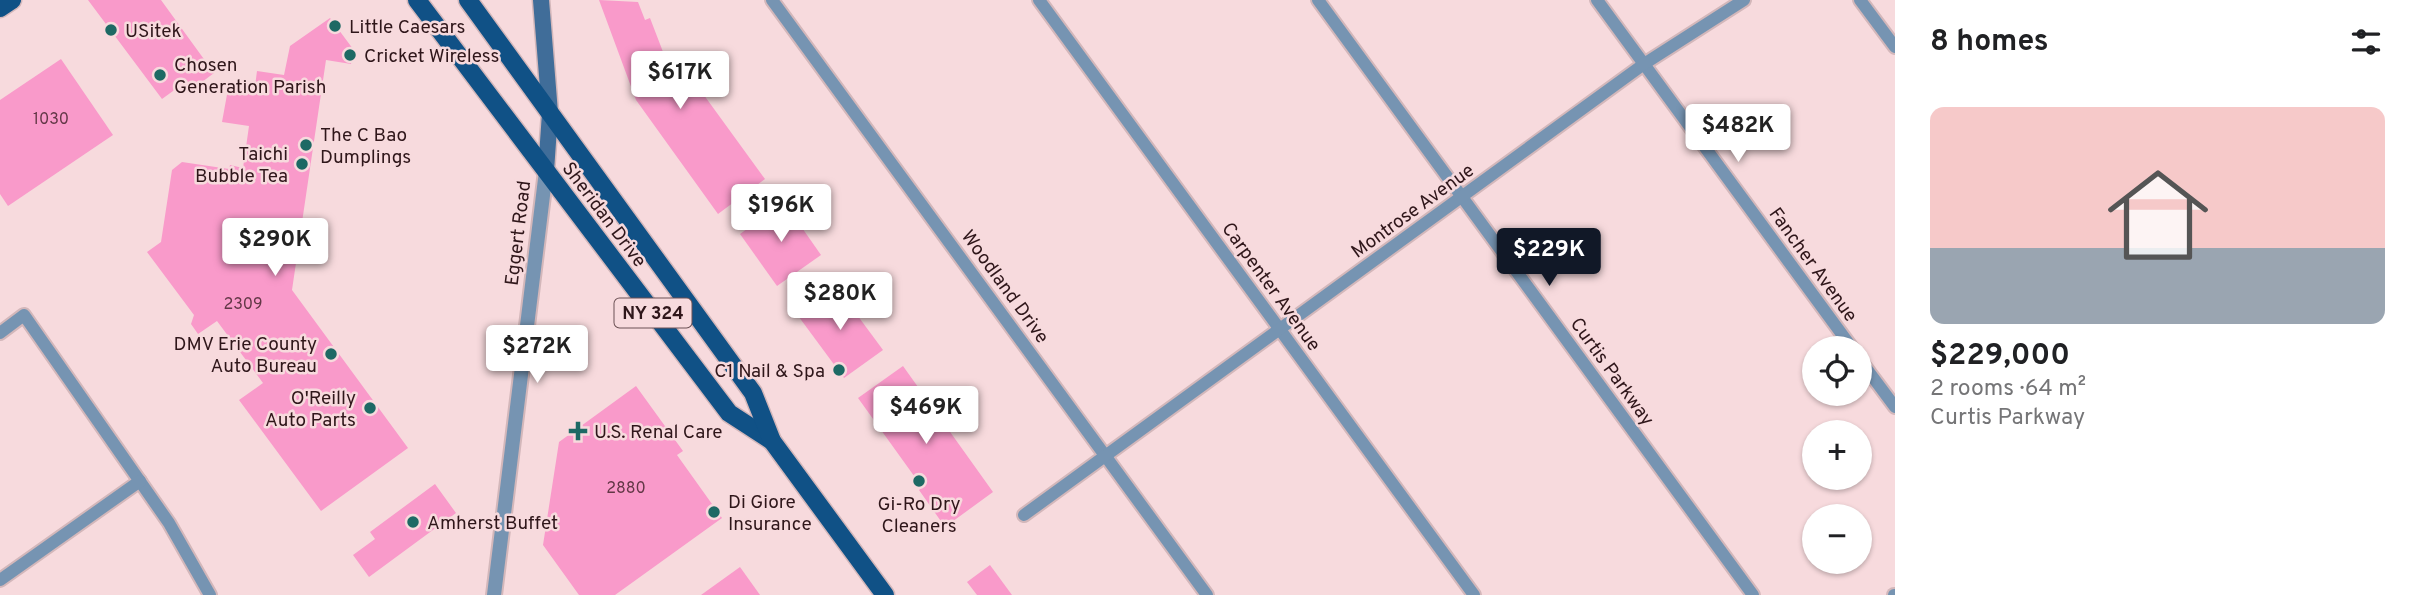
<!DOCTYPE html>
<meta charset="utf-8">
<style>
:root{--surface:#fff;--page:#f6f6f6;--text:#202124;--muted:#757577;--accent:#111827}
body{margin:0;font-family:Overpass,sans-serif;background:var(--page);color:var(--text);height:100vh;display:flex;flex-direction:column;font-size:26px;white-space:nowrap}
*{box-sizing:border-box;margin:0}
p{font-size:23px;color:var(--muted)}
.icon{flex:none;width:38px;height:38px;fill:none;stroke:currentColor;stroke-width:2;stroke-linecap:round;stroke-linejoin:round}
.map{position:relative;flex:1;overflow:hidden}
.side{display:flex;flex-direction:column;background:var(--surface);width:525px}
.side>*{flex:none}
.controls{position:absolute;left:1802px;top:336px;display:grid;gap:14px}
.controls a{display:grid;place-items:center;width:70px;height:70px;border-radius:50%;background:var(--surface);box-shadow:0 2px 5px #0004;font-size:35px}
.price{position:absolute;translate:-50% -60px;padding:0 16px;border-radius:7px;background:#fff;color:#222;font-size:23px;line-height:46px;filter:drop-shadow(0 2px 4px #0008)}
.price::after{content:'';position:absolute;left:50%;top:42px;width:21px;height:16px;margin-left:-10px;background:inherit;clip-path:polygon(0 0,100% 0,50% 100%)}
.price.active{background:var(--accent);color:#fff}
ul{padding:0;list-style:none}
li{display:grid;align-content:center;gap:14px;height:371px;padding:0 35px}
li span{display:grid;place-items:center;height:217px;border-radius:14px;color:#555}
li>.icon{margin-inline-start:auto}
span .icon{width:126px;height:126px;fill:#fffc;stroke-width:1}
li b{font-size:30px}
h2{display:flex;justify-content:space-between;align-items:center;height:84px;padding:0 35px;font-size:30px}
main{display:flex;flex:1;min-height:0}
.map>svg:first-child{display:block}
.building{fill:#f99aca}
.lines{fill:none;stroke-linecap:round;stroke-linejoin:round}
.minor-casing{stroke:#d3b7ba;stroke-width:16}
.tertiary-casing{stroke:#d3b7ba;stroke-width:18}
.secondary-casing{stroke:#d3b7ba;stroke-width:19}
.primary-casing{stroke:#d3b7ba;stroke-width:21}
.minor{stroke:#7694b2;stroke-width:12}
.tertiary{stroke:#7694b2;stroke-width:14}
.secondary{stroke:#406d99;stroke-width:16}
.primary{stroke:#105186;stroke-width:18}
.poi-dot{fill:#1d6964;stroke:#f7dadd;stroke-width:2.5}
.labels{text-anchor:middle;stroke-width:5;stroke-linejoin:round;paint-order:stroke}
.number-label{font-size:16px;fill:#623746}
.shield{fill:#f7dadd;stroke:#6b5154;stroke-width:2}
.shield-label{font-size:18px;font-weight:bold;fill:#2f161a}
.poi-label{font-size:19px;fill:#2f161a;stroke:#f7dadd;text-anchor:start}
.street-label{font-size:19px;fill:#2f161a;stroke:#f7dadd}
</style>
<main>
<div class="map">
<svg width="1895" height="595" viewBox="0 0 1895 595">
<rect width="100%" height="100%" fill="#f7dadd"/>
<g class="building">
<polygon points="88,0 161,0 214,73 190,91 184,83 162,99"/>
<polygon points="599,0 638,2 645,20 650,18 678,91 693,80 765,179 718,214 636,100"/>
<polygon points="330,18 353,49 351,64 326,60 292,290 408,448 321,511 239,400 263,383 217,321 198,334 191,324 194,315 147,252 161,242 172,170 182,162 229,169 230,165 243,168 249,126 222,122 228,89 254,94 257,71 284,75 290,46"/>
<polygon points="61,59 113,135 8,206 0,194 0,100"/>
<polygon points="784,202 821,255 777,286 740,234"/>
<polygon points="835,285 883,350 844,378 796,313"/>
<polygon points="903,366 993,492 945,527 919,490 922,487 858,398"/>
<polygon points="636,386 683,451 677,455 722,518 615,595 579,595 543,545 559,442"/>
<polygon points="435,484 456,513 369,577 353,555 375,539 370,532"/>
<polygon points="990,565 1012,595 977,595 967,582"/>
<polygon points="740,567 760,595 701,595"/>
</g>
<g class="lines">
<defs>
<g id="minor">
<polyline points="772,0 1207,595"/>
<polyline points="1039,0 1474,595"/>
<polyline points="1318,0 1753,595"/>
<polyline points="1597,0 1852,348"/>
<polyline points="1860,0 1895,47"/>
<polyline points="0,333 24,315 169,523 210,595"/>
<polyline points="1860,360 1895,407"/>
<polyline points="1024,515 1644,64 1744,0"/>
<polyline points="0,580 140,481"/>
<polyline points="1894,595 1895,595"/>
</g>
<polyline id="tertiary" points="494,595 546,171"/>
<polyline id="secondary" points="541,0 550,113 546,171"/>
<g id="primary">
<polyline points="417,0 729,413 772,441"/>
<polyline points="468,0 753,393 772,441 885,595"/>
<polyline points="0,8 12,0"/>
</g>
</defs>
<use href="#minor" class="minor-casing"/>
<use href="#tertiary" class="tertiary-casing"/>
<use href="#secondary" class="secondary-casing"/>
<use href="#primary" class="primary-casing"/>
<use href="#minor" class="minor"/>
<use href="#tertiary" class="tertiary"/>
<use href="#secondary" class="secondary"/>
<use href="#primary" class="primary"/>
</g>
<g class="poi-dot">
<circle cx="335" cy="26" r="7"/>
<circle cx="111" cy="30" r="7"/>
<circle cx="350" cy="55" r="7"/>
<circle cx="160" cy="75" r="7"/>
<circle cx="306" cy="145" r="7"/>
<circle cx="302" cy="164" r="7"/>
<circle cx="331" cy="354" r="7"/>
<circle cx="839" cy="370" r="7"/>
<circle cx="370" cy="408" r="7"/>
<path d="M574.5 420.5h7v7h7v7h-7v7h-7v-7h-7v-7h7z"/>
<circle cx="919" cy="481" r="7"/>
<circle cx="714" cy="512" r="7"/>
<circle cx="413" cy="522" r="7"/>
</g>
<g class="labels">
<g class="number-label">
<text x="51" y="124">1030</text>
<text x="243" y="309">2309</text>
<text x="626" y="493">2880</text>
</g>
<rect class="shield" x="614.5" y="298.5" width="77" height="29" rx="5"/>
<g class="shield-label">
<text x="653" y="319">NY 324</text>
</g>
<g class="poi-label">
<text x="349" y="33">Little Caesars</text>
<text x="125" y="37">USitek</text>
<text x="364" y="62">Cricket Wireless</text>
<text x="174" y="71">Chosen<tspan x="174" dy="22">Generation Parish</tspan></text>
<text x="320" y="141">The C Bao<tspan x="320" dy="22">Dumplings</tspan></text>
<text x="288" y="160" text-anchor="end">Taichi<tspan x="288" dy="22">Bubble Tea</tspan></text>
<text x="317" y="350" text-anchor="end">DMV Erie County<tspan x="317" dy="22">Auto Bureau</tspan></text>
<text x="825" y="377" text-anchor="end">C1 Nail &amp; Spa</text>
<text x="356" y="404" text-anchor="end">O'Reilly<tspan x="356" dy="22">Auto Parts</tspan></text>
<text x="594" y="438">U.S. Renal Care</text>
<text x="728" y="508">Di Giore<tspan x="728" dy="22">Insurance</tspan></text>
<text x="919" y="510" text-anchor="middle">Gi-Ro Dry<tspan x="919" dy="22">Cleaners</tspan></text>
<text x="427" y="529">Amherst Buffet</text>
</g>
<g class="street-label">
<text transform="translate(1412 210) rotate(-36)" y="7">Montrose Avenue</text>
<text transform="translate(605 214) rotate(53)" y="7">Sheridan Drive</text>
<text transform="translate(517 233) rotate(-83)" y="7">Eggert Road</text>
<text transform="translate(1814 264) rotate(54)" y="7">Fancher Avenue</text>
<text transform="translate(1006 286) rotate(54)" y="7">Woodland Drive</text>
<text transform="translate(1272 286) rotate(54)" y="7">Carpenter Avenue</text>
<text transform="translate(1613 371) rotate(54)" y="7">Curtis Parkway</text>
</g>
</g>
</svg>
<div class="controls">
<a><svg class="icon" aria-label="locate" viewBox="0 0 24 24"><circle cx="12" cy="12" r="6"/><path d="M12 2v4M12 18v4M2 12h4M18 12h4"/></svg></a>
<a>+</a>
<a>−</a>
</div>
<b class="price" style="left:680px;top:111px">$617K</b>
<b class="price" style="left:1738px;top:164px">$482K</b>
<b class="price" style="left:781px;top:244px">$196K</b>
<b class="price" style="left:275px;top:278px">$290K</b>
<b class="price active" style="left:1549px;top:288px">$229K</b>
<b class="price" style="left:840px;top:332px">$280K</b>
<b class="price" style="left:537px;top:385px">$272K</b>
<b class="price" style="left:926px;top:446px">$469K</b>
</div>
<section class="side">
<h2>8 homes<svg class="icon" aria-label="filters" viewBox="0 0 24 24"><path d="M4 7h16M4 17h16"/><circle cx="9" cy="7" r="2"/><circle cx="15" cy="17" r="2"/></svg></h2>
<ul>
<li><span style="background:linear-gradient(#f6c9c9 65%,#9aa5b1 0)"><svg class="icon" aria-label="home" viewBox="0 0 24 24"><path d="M3 11l9-7 9 7M6 9v11h12V9"/></svg></span><div><b>$229,000</b><p>2 rooms · 64 m²</p><p>Curtis Parkway</p></div></li>
</ul>
</section>
</main>
